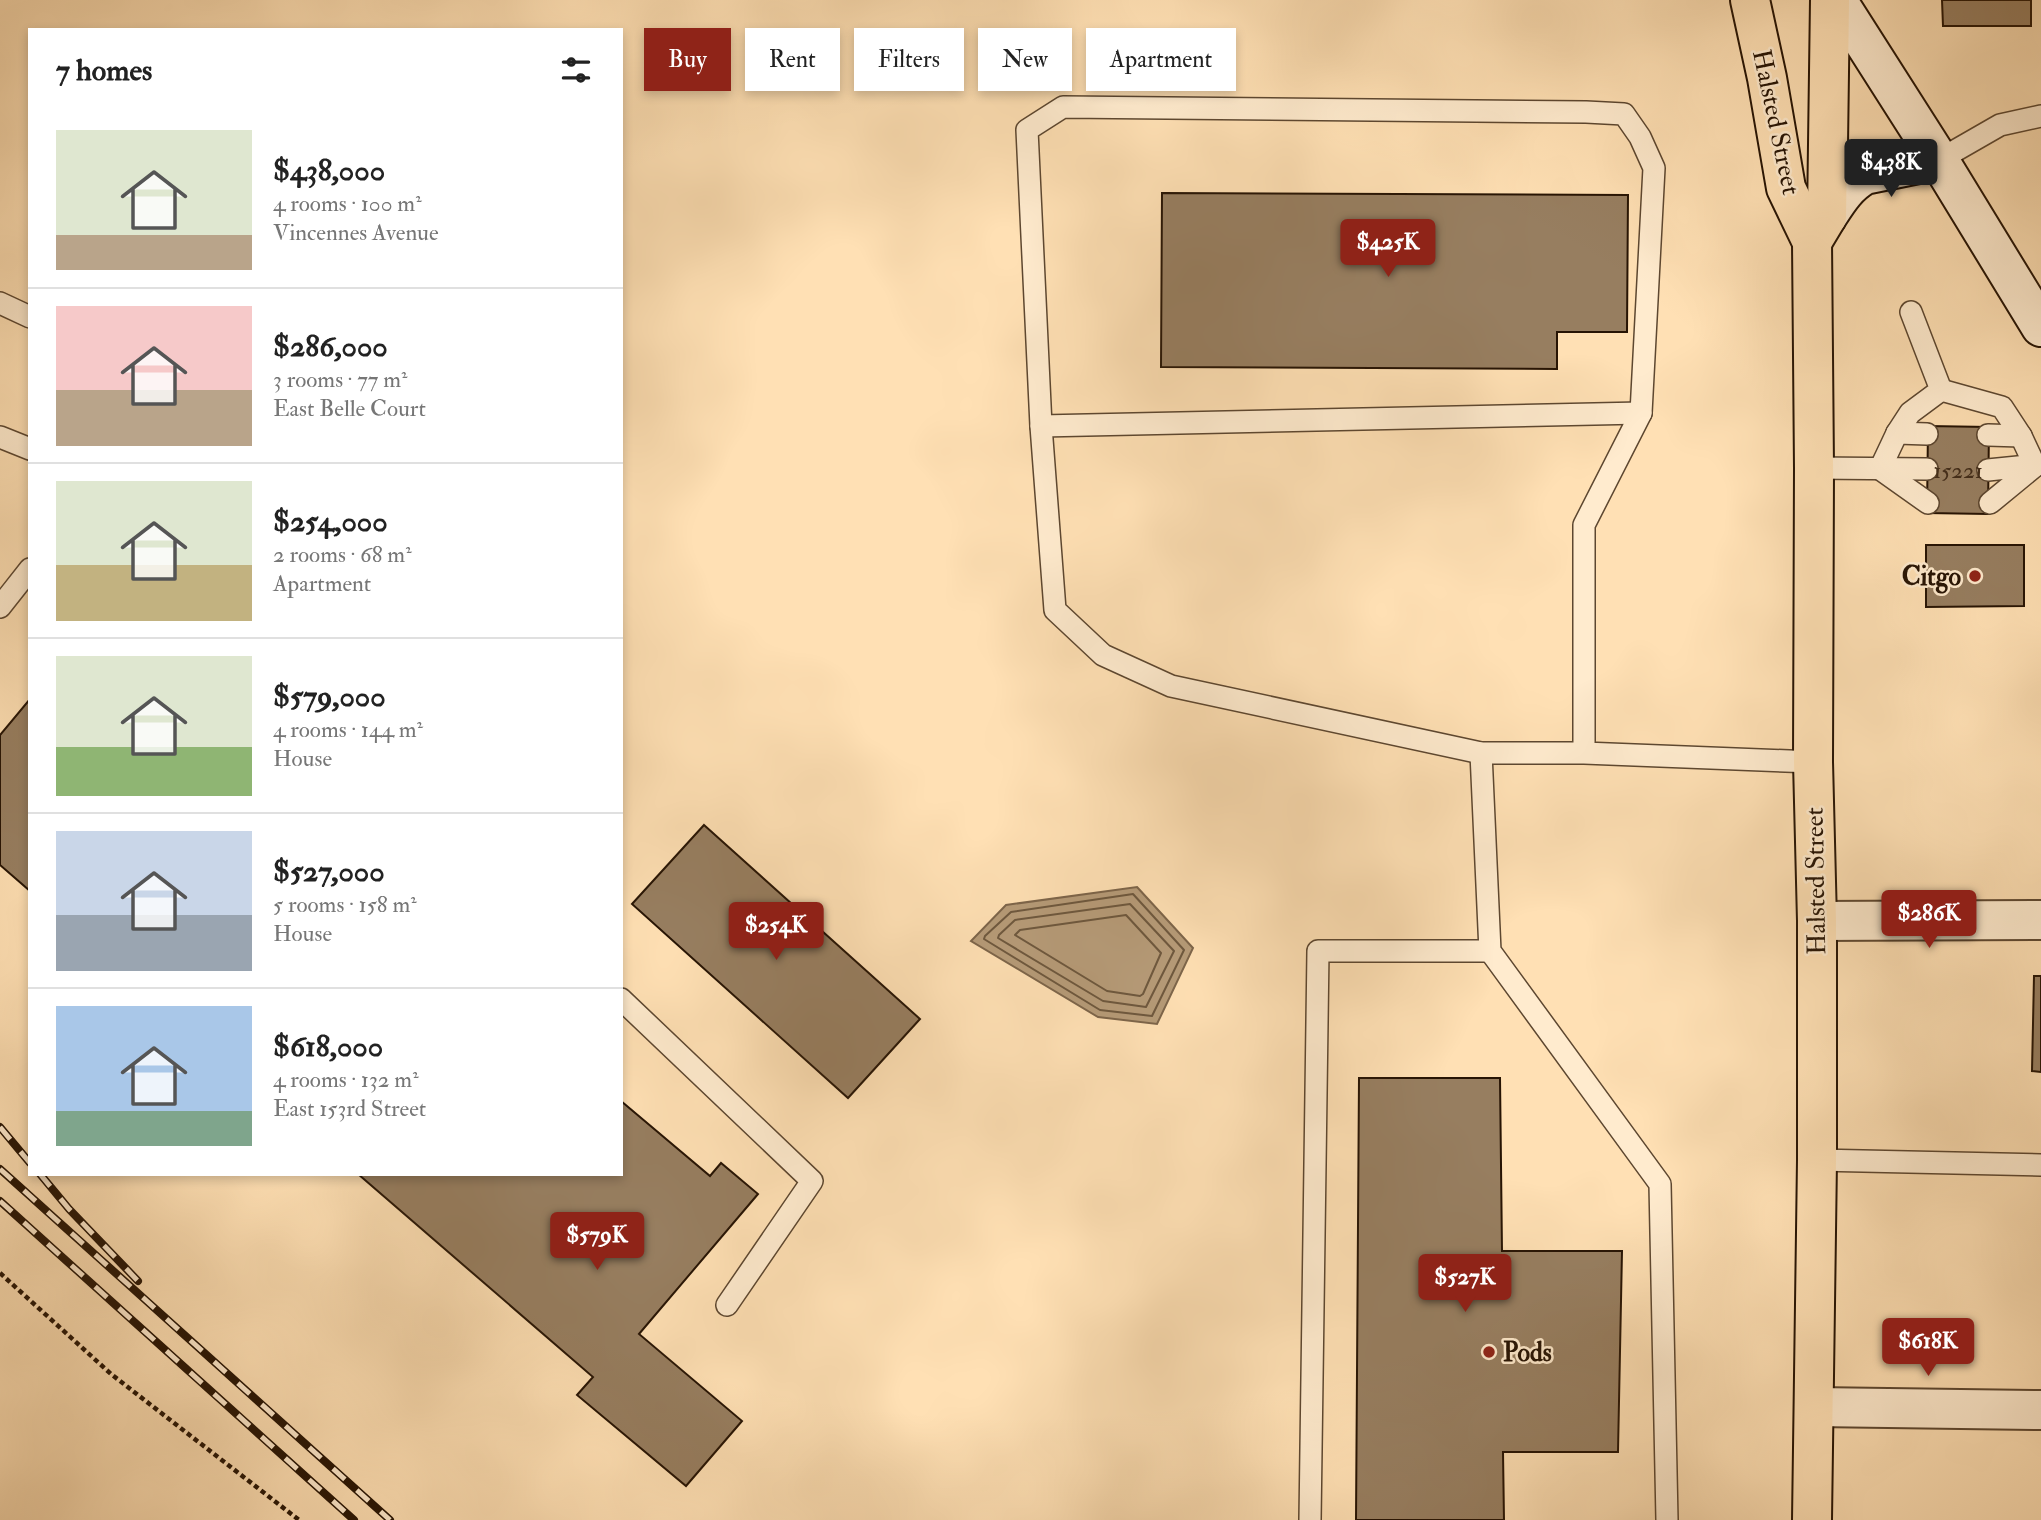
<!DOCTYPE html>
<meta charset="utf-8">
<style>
:root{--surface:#fff;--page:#f6f6f6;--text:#222;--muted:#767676;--line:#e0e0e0;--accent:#8f2418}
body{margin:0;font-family:"IM FELL Double Pica",serif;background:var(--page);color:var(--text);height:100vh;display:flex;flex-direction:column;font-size:26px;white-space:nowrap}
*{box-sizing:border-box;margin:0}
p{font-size:23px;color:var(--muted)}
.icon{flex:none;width:38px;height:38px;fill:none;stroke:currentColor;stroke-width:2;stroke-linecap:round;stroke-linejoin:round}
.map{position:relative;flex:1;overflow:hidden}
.drawer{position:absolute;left:28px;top:28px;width:595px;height:1148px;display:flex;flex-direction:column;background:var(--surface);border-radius:0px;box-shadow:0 4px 10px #0003}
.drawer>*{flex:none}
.top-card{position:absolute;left:644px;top:28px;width:665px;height:63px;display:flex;gap:14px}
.price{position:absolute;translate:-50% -60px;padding:0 16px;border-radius:7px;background:var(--accent);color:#fff;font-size:23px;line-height:46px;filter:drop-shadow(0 2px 4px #0008)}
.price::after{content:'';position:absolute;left:50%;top:42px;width:21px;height:16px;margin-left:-10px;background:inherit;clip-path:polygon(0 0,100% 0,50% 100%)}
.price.on{background:#222;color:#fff}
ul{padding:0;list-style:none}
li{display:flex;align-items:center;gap:21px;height:175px;padding:0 28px}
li+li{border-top:2px solid var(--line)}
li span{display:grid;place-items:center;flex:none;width:196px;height:140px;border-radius:0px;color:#555}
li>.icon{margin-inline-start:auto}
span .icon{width:84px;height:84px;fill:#fffc;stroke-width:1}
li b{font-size:30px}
h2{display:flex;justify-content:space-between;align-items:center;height:84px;padding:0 28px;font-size:30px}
.pill{padding:0 24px;border-radius:0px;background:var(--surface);box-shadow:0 4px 10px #0003;font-size:24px;line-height:63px}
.pill.on{background:var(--accent);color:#fff}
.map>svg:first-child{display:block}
.water{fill:#b69b78;stroke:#7d654a;stroke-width:2}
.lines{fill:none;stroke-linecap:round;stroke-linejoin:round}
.shore{stroke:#6e583e;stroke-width:2}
.building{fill:#977e60;stroke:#271404;stroke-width:2}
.lane-casing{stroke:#5d4730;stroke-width:24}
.street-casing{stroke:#5d4730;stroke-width:42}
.secondary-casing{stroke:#271404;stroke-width:42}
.primary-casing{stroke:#271404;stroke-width:42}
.path{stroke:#271404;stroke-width:4.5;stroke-dasharray:5 3.5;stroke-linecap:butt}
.lane{stroke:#ffebce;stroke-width:21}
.street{stroke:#ffebce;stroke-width:38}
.secondary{stroke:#ffebce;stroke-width:38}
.primary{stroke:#ffe0b4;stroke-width:38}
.rail-casing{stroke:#271404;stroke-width:8}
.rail{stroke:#ffebce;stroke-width:5;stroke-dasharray:16;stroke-linecap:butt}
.poi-dot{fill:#8f2418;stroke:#ffebce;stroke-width:2.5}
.labels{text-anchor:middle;stroke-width:5;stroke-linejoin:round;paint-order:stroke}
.number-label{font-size:23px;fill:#432e1b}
.street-label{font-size:26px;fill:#271404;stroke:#ffebce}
.poi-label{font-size:26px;font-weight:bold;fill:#271404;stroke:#ffebce;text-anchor:end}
</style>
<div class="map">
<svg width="2041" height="1520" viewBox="0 0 2041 1520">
<rect width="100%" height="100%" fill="#ffe0b4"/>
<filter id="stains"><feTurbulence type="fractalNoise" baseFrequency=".00286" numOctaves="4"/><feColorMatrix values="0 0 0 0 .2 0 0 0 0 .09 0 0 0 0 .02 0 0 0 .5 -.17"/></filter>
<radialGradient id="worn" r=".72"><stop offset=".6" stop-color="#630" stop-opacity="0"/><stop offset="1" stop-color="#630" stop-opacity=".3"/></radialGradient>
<polygon class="water" points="1137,887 1193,948 1157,1024 1098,1017 971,941 1006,905"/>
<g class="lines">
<g class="shore">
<polygon points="1133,894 1184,950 1152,1016 1100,1010 984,939 985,936 1011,912"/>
<polygon points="1130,904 1174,951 1146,1007 1103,1001 998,938 999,935 1015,920"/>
<polygon points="1126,915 1161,953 1143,994 1140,996 1107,991 1015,935 1020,930"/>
</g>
</g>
<g class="building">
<polygon points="1942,0 2031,0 2031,26 1943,26"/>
<polygon points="1162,193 1628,195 1627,332 1557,332 1557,369 1161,367"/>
<polygon points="1928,426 1989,427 1988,514 1927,513"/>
<polygon points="1926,545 2024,545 2024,606 1926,607"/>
<polygon points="30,699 30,891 0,865 0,735"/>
<polygon points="704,825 920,1019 848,1098 632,904"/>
<polygon points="2034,976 2041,976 2041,1072 2032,1071"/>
<polygon points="1359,1078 1500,1078 1502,1251 1622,1251 1618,1452 1503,1452 1504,1520 1356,1520"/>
<polygon points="621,1101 710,1176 721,1163 758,1194 639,1334 742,1421 686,1486 577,1395 593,1377 358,1174 621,1174"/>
</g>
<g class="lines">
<defs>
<g id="lane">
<polyline points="1939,160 2000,125 2041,116"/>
<polyline points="0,303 30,317"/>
<polyline points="1911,312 1941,390 1910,413 1897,433 1880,469 1928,503"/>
<polyline points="1941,390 2002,407 2021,436 2035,466 1990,503"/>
<polyline points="1041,426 1641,413"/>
<polyline points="1897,433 1927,434"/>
<polyline points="1988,435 2021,436"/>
<polyline points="0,437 30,449"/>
<polyline points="1814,468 1927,469"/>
<polyline points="1988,470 2037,465"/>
<polyline points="0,607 30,569"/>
<polyline points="1481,753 1490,951 1660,1184 1667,1520"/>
<polyline points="1584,753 1584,525 1641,413 1654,168 1640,137 1624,114 1586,112 1063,107 1027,130 1041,426 1055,610 1103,655 1171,686 1481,753 1584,753 1813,762"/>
<polyline points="621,999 812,1181 727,1305"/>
<polyline points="1817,1160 2041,1165"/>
<polyline points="1310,1520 1318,951 1490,951"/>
</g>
<g id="street">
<polyline points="1817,921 2041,920"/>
<polyline points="1815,1407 2041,1410"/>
</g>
<g id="secondary">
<polyline points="1837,0 1939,160 2041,327"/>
<path d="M1827 217C1838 200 1847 185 1865 175L1939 160"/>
</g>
<g id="primary">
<polyline points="1750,0 1767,78 1786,188 1812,242 1814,468 1813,762 1817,921 1817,1160 1812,1520"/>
<polyline points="1812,242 1827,217 1830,0"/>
</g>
</defs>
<use href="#lane" class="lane-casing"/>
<use href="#street" class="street-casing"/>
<use href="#secondary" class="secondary-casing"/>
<use href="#primary" class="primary-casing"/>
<polyline class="path" points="0,1273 111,1374 299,1520"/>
<use href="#lane" class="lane"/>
<use href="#street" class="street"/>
<use href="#secondary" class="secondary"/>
<use href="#primary" class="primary"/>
<defs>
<g id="rail">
<polyline points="0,1127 30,1163"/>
<polyline points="0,1169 390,1520"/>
<polyline points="40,1174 69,1209 138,1281"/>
<polyline points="0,1201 354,1520"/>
</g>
</defs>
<use href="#rail" class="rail-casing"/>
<use href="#rail" class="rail"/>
</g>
<g class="poi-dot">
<circle cx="1975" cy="576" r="7"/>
<circle cx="1489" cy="1352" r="7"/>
</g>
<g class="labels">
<g class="number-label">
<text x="1958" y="478">15221</text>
</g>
<g class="street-label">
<text transform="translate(1777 122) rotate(78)" y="9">Halsted Street</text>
<text transform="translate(1815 881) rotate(-91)" y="9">Halsted Street</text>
</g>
<g class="poi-label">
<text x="1961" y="585">Citgo</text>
<text x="1503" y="1361" text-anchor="start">Pods</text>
</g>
</g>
<rect width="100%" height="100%" filter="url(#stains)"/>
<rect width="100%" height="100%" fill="url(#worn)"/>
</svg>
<b class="price on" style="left:1891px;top:199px">$438K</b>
<b class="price" style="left:1388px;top:279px">$425K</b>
<b class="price" style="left:1929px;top:950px">$286K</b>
<b class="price" style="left:776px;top:962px">$254K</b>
<b class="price" style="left:597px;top:1272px">$579K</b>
<b class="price" style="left:1465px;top:1314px">$527K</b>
<b class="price" style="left:1928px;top:1378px">$618K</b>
<div class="top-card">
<a class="pill on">Buy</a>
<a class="pill">Rent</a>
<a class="pill">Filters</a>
<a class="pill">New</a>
<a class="pill">Apartment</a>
</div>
<section class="drawer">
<h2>7 homes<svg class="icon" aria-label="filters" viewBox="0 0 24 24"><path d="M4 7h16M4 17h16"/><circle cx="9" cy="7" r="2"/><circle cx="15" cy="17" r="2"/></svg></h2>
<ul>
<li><span style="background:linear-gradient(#dfe7d0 75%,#b9a48a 0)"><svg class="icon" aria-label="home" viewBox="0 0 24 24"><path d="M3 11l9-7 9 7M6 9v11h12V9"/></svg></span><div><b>$438,000</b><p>4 rooms · 100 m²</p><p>Vincennes Avenue</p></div></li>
<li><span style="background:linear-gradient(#f6c9c9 60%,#b9a48a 0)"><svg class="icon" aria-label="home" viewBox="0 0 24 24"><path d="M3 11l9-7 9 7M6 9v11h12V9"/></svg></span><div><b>$286,000</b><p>3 rooms · 77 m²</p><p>East Belle Court</p></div></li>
<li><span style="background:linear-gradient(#dfe7d0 60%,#c2b280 0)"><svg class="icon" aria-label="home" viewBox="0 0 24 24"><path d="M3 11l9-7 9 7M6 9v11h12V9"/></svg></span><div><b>$254,000</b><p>2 rooms · 68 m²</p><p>Apartment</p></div></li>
<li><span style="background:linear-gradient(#dfe7d0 65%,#8fb573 0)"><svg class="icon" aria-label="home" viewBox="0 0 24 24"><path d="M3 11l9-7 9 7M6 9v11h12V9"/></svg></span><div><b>$579,000</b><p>4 rooms · 144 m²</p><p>House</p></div></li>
<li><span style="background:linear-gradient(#c9d6e8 60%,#9aa5b1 0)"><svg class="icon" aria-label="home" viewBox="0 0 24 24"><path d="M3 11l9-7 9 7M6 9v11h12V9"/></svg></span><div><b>$527,000</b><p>5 rooms · 158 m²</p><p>House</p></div></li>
<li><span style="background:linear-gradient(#a9c7e8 75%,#7fa58c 0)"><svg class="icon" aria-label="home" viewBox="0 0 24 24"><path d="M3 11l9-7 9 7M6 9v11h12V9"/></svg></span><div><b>$618,000</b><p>4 rooms · 132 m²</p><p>East 153rd Street</p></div></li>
</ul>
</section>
</div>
